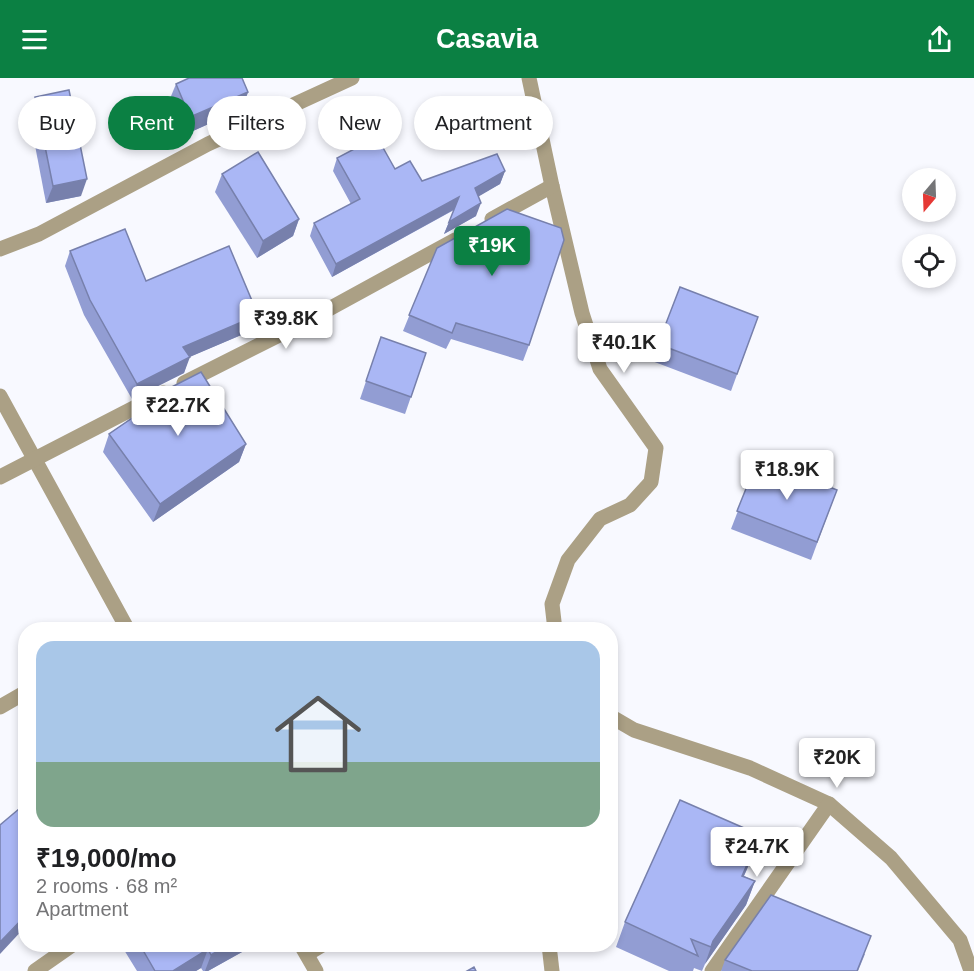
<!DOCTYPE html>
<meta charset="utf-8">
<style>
:root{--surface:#fff;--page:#f2f2f2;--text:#202124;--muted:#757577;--accent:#0b8043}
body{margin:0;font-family:Helvetica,sans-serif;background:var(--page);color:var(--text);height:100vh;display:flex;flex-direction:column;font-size:22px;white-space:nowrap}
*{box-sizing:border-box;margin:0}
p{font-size:20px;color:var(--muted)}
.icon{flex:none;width:33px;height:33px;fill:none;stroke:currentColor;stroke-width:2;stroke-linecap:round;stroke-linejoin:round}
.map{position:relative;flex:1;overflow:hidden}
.drawer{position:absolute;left:18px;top:544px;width:600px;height:330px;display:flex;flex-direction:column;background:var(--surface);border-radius:24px;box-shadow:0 3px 9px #0003}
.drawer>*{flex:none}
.top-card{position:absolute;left:18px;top:18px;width:600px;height:54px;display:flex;gap:12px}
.needle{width:39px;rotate:199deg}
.buttons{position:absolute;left:902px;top:90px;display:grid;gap:12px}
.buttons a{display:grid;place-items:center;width:54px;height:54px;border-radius:50%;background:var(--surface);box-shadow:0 3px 9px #0003;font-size:30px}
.price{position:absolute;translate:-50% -51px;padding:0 14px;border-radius:6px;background:#fff;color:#222;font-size:20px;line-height:39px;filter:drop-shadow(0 2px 3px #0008)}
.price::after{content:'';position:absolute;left:50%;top:36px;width:18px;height:14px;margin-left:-9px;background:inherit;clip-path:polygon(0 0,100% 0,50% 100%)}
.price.on{background:var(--accent);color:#fff}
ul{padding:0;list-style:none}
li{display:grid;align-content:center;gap:12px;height:318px;padding:0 18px}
li span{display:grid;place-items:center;height:186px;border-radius:18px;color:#555}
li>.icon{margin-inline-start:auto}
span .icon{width:108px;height:108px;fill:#fffc;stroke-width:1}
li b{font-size:26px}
.tag{padding:0 21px;border-radius:27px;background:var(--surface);box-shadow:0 3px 9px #0003;font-size:21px;line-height:54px}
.tag.on{background:var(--accent);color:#fff}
header{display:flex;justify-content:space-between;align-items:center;height:78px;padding:0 18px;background:var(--accent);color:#fff;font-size:27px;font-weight:700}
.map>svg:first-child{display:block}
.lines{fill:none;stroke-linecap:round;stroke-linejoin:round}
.minor{stroke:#aba085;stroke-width:15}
.wall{fill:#929dd3}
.shaded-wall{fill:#7780ac}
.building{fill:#aab7f5;stroke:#7780ac;stroke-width:1.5}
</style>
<header><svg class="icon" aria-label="menu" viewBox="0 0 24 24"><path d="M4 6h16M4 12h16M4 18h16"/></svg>Casavia<svg class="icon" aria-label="share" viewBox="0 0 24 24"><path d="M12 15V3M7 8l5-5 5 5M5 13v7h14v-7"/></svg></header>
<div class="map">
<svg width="974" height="893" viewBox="0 0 974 893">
<rect width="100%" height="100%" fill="#f8f9ff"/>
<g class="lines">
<g class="minor">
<polyline points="529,0 552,108 582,235 600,291 656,370 651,404 630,427 600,441 568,482 552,526 555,552"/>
<polyline points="492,141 552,108"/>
<polyline points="0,171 39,156 208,66 352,0"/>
<polyline points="184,305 307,243 455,162"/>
<polyline points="0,318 128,552"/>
<polyline points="0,399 163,315"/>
<polyline points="0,629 26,614"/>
<polyline points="610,638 634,652 750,690 829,726 891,780 960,862 971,893"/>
<polyline points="301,867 316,893"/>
<polyline points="549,867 552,893"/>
<polyline points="307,876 322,867"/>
<polyline points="35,893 72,867"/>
<polyline points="712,893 829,726"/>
</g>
</g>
<g class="wall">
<polygon points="176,6 248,14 242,31 184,57 169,23"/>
<polygon points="35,19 81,118 46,125 29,36"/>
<polygon points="337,80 395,91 422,103 505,93 500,106 478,118 476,138 444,156 454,132 332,199 310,158 314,145 351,126 333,93"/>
<polygon points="222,96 299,141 293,158 257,180 215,114"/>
<polygon points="437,170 529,267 523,283 451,261 446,271 403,253"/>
<polygon points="70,173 146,203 253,252 189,279 184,295 132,321 84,237 65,188"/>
<polygon points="680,209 758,239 731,313 652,283"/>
<polygon points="381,259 426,275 405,336 360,321"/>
<polygon points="148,321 246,366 239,384 153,444 103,374 109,356 143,332"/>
<polygon points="758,381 837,412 811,482 731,451"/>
<polygon points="751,782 744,798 755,803 746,827 705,886 702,893 694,890 693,893 669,893 616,869 625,844"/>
<polygon points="121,867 252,867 251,869 208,893 203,893 201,890 196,893 137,893"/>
<polygon points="865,876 858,893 721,893 725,882"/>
</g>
<g class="shaded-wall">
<polygon points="248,14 242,31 184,57 190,39"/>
<polygon points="505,93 500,106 471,123 475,110"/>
<polygon points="87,101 81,118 46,125 53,108"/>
<polygon points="459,119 455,131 332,199 336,186"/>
<polygon points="481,125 476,138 444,156 449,144"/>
<polygon points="299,141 293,158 257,180 263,163"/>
<polygon points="258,237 253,252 178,284 183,269"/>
<polygon points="190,279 184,295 132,321 137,306"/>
<polygon points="246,366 239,384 153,444 160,426"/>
<polygon points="760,757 751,782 733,822 742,798"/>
<polygon points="755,803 746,827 705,886 713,863"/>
<polygon points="26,837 26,848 0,876 0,864"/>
<polygon points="228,867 252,867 251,869 208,893 205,893 211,877"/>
<polygon points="208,871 201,890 196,893 173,893"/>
</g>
<g class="building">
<polygon points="189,0 242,0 248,14 190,39 176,6"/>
<polygon points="69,12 87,101 53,108 35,19"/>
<polygon points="377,59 395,91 410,83 422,103 497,76 505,93 475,110 481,125 449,144 459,119 336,186 314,145 360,121 337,80"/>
<polygon points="258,74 299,141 263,163 222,96"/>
<polygon points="507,131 561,150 564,162 529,267 456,245 452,255 409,237 437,170"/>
<polygon points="125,151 146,203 229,168 258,237 183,269 190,279 137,306 90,222 70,173"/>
<polygon points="680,209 758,239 737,296 658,266"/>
<polygon points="381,259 426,275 411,319 366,303"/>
<polygon points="201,294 246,366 160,426 109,356 151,327 148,321"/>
<polygon points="758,381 837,412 817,464 737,433"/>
<polygon points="680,722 760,757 742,798 755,803 713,863 711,869 691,861 698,878 625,844"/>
<polygon points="26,725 26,837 0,864 0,747"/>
<polygon points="771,817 871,858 857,893 752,893 725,882"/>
<polygon points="140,867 228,867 211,877 208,871 173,893 155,893"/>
<polygon points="474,889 476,893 467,893"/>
</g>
</svg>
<div class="buttons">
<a><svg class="needle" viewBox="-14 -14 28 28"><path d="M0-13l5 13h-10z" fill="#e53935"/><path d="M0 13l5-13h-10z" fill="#757577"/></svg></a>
<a><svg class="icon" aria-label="locate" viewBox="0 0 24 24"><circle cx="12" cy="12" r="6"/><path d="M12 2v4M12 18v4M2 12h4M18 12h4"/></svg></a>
</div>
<b class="price on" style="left:492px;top:199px">₹19K</b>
<b class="price" style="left:286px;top:272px">₹39.8K</b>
<b class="price" style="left:624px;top:296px">₹40.1K</b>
<b class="price" style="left:178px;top:359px">₹22.7K</b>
<b class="price" style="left:787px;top:423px">₹18.9K</b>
<b class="price" style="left:837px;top:711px">₹20K</b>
<b class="price" style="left:757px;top:800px">₹24.7K</b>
<div class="top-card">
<a class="tag">Buy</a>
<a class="tag on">Rent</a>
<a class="tag">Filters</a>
<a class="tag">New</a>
<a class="tag">Apartment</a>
</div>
<section class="drawer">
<ul>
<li><span style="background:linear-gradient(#a9c7e8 65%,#7fa58c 0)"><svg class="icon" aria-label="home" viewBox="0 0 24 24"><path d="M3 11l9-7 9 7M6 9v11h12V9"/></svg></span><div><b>₹19,000/mo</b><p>2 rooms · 68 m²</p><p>Apartment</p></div></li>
</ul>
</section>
</div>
